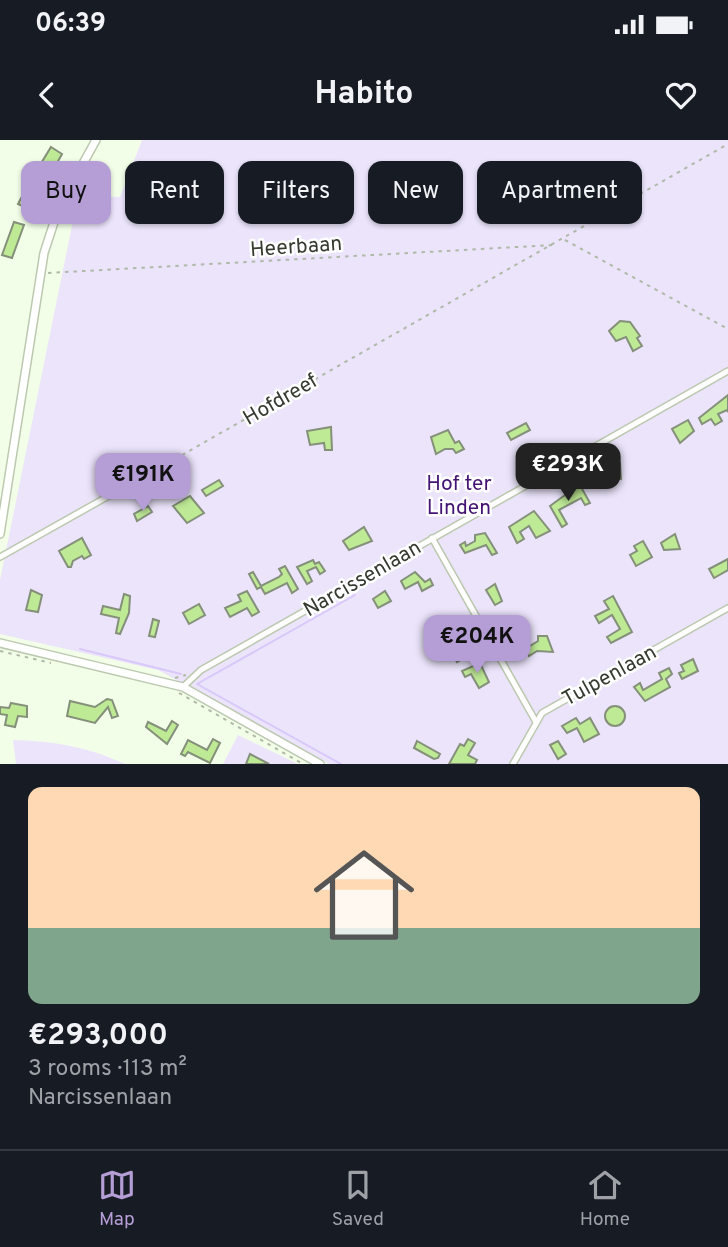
<!DOCTYPE html>
<meta charset="utf-8">
<style>
:root{--surface:#171b24;--page:#242831;--text:#f1f3f6;--muted:#9ea1a6;--line:#363941;--accent:#b59ed5}
body{margin:0;font-family:Overpass,sans-serif;background:var(--page);color:var(--text);height:100vh;display:flex;flex-direction:column;font-size:26px;white-space:nowrap}
*{box-sizing:border-box;margin:0}
p{font-size:23px;color:var(--muted)}
.icon{flex:none;width:38px;height:38px;fill:none;stroke:currentColor;stroke-width:2;stroke-linecap:round;stroke-linejoin:round}
.map{position:relative;height:624px;overflow:hidden}
.sheet{display:flex;flex-direction:column;background:var(--surface);flex:1}
.sheet>*{flex:none}
.top-card{position:absolute;left:21px;top:21px;width:686px;height:63px;display:flex;gap:14px}
.price{position:absolute;translate:-50% -60px;padding:0 16px;border-radius:14px;background:var(--accent);color:#111;font-size:23px;line-height:46px;filter:drop-shadow(0 2px 4px #0008)}
.price::after{content:'';position:absolute;left:50%;top:42px;width:21px;height:16px;margin-left:-10px;background:inherit;clip-path:polygon(0 0,100% 0,50% 100%)}
.price.on{background:#222;color:#fff}
ul{padding:0;list-style:none}
li{display:grid;align-content:center;gap:14px;height:371px;padding:0 28px}
li span{display:grid;place-items:center;height:217px;border-radius:14px;color:#555}
li>.icon{margin-inline-start:auto}
span .icon{width:126px;height:126px;fill:#fffc;stroke-width:1}
li b{font-size:30px}
.chip{padding:0 24px;border-radius:14px;background:var(--surface);box-shadow:0 2px 5px #0004;font-size:24px;line-height:63px}
.chip.on{background:var(--accent);color:#111}
.status{display:flex;justify-content:space-between;align-items:center;height:49px;padding:0 35px;background:var(--surface);direction:ltr}
.status svg{height:19px;fill:currentColor}
header{display:flex;justify-content:space-between;align-items:center;height:91px;padding:0 28px;background:var(--surface);font-size:32px;font-weight:700}
.tab-bar{display:flex;justify-content:space-around;align-items:center;height:98px;border-top:2px solid var(--line);background:var(--surface);font-size:19px;color:var(--muted)}
.tab-bar a{display:grid;justify-items:center;gap:4px}
.tab-bar .on{color:var(--accent)}
.map>svg:first-child{display:block}
.green{fill:#ebe4fb}
.lines{fill:none;stroke-linecap:round;stroke-linejoin:round}
.stream{stroke:#d9c8fa;stroke-width:2}
.building{fill:#bee995;stroke:#849079;stroke-width:2}
.minor-casing{stroke:#bcc9b0;stroke-width:8}
.tertiary-casing{stroke:#bcc9b0;stroke-width:10}
.path{stroke:#b0b9a8;stroke-width:2;stroke-dasharray:3.5 5;stroke-linecap:butt}
.minor{stroke:#fff;stroke-width:5}
.tertiary{stroke:#fff;stroke-width:7}
.labels{text-anchor:middle;stroke-width:5;stroke-linejoin:round;paint-order:stroke}
.street-label{font-size:21px;fill:#363b31;stroke:#fff}
.park-label{font-size:21px;fill:#431473;stroke:#fff}
</style>
<div class="status"><b>06:39</b><svg viewBox="0 0 49 12"><path d="M0 12V9h3v3zM5 12V6h3v6zM10 12V3h3v9zM15 12V0h3v12zM26 1h20v11H26zM47 4h2v5h-2z"/></svg></div>
<header><svg class="icon" aria-label="back" viewBox="0 0 24 24"><path d="M15 5l-7 7 7 7"/></svg>Habito<svg class="icon" aria-label="heart" viewBox="0 0 24 24"><path d="M12 20l-8-8c-3-5 5-10 8-4 3-6 11-1 8 4z"/></svg></header>
<div class="map">
<svg width="728" height="624" viewBox="0 0 728 624">
<rect width="100%" height="100%" fill="#f3fee9"/>
<g class="green">
<polygon points="142,0 728,0 728,624 329,624 158,530 0,494 0,440 78,56 120,57"/>
<polygon points="238,595 298,624 223,624"/>
<path d="M13 600C54 601 88 607 125 624H16Z"/>
</g>
<g class="lines">
<g class="stream">
<polyline points="80,509 181,534"/>
<polyline points="341,624 197,544 355,455"/>
</g>
</g>
<g class="building">
<polygon points="51,7 62,14 52,32 40,25"/>
<polygon points="26,49 31,56 27,68 18,64"/>
<polygon points="14,82 24,85 12,118 2,115"/>
<polygon points="620,181 630,182 640,196 637,198 642,206 633,211 626,197 616,201 609,191"/>
<polygon points="728,255 728,272 727,270 718,274 722,281 715,285 711,279 702,284 699,278"/>
<polygon points="688,280 694,291 680,303 672,289"/>
<polygon points="526,283 530,290 511,300 507,293"/>
<polygon points="331,287 332,310 325,310 324,303 310,305 307,291"/>
<polygon points="448,290 455,303 459,301 464,309 456,313 453,309 445,309 436,314 431,297"/>
<polygon points="620,323 621,339 609,339 608,324"/>
<polygon points="219,340 223,346 206,356 202,350"/>
<polygon points="576,347 581,347 590,363 585,365 581,358 559,370 567,384 562,387 550,366"/>
<polygon points="190,356 204,373 187,383 173,366"/>
<polygon points="148,366 152,372 137,381 134,374"/>
<polygon points="534,371 550,391 536,398 529,386 520,392 524,399 517,403 509,387"/>
<polygon points="364,387 372,401 349,410 343,401"/>
<polygon points="485,393 497,413 492,415 486,405 465,413 460,405 465,402 466,406 475,401 475,395"/>
<polygon points="675,394 680,409 664,410 661,403"/>
<polygon points="82,398 91,415 84,419 82,416 73,421 71,427 68,427 59,411"/>
<polygon points="643,401 652,417 636,426 630,415 637,411 634,406"/>
<polygon points="728,419 728,430 714,438 709,429"/>
<polygon points="313,420 315,424 319,422 325,431 320,434 316,427 307,431 312,441 307,444 297,427"/>
<polygon points="285,426 298,449 292,453 287,443 265,454 261,447 257,449 249,434 253,432 261,446 279,437 282,434 279,429"/>
<polygon points="415,432 425,442 430,439 433,445 422,451 418,442 405,449 401,441"/>
<polygon points="495,444 502,461 495,465 486,450"/>
<polygon points="31,450 42,455 38,472 26,470"/>
<polygon points="247,451 259,472 252,476 247,468 230,477 225,468 241,461 238,455"/>
<polygon points="385,451 391,461 378,468 373,459"/>
<polygon points="124,454 130,456 129,473 120,494 116,493 119,478 101,474 103,466 120,470"/>
<polygon points="613,456 632,492 611,503 607,497 620,489 612,475 599,483 595,476 609,469 604,461"/>
<polygon points="199,464 205,475 189,484 183,473"/>
<polygon points="441,476 447,486 454,482 472,513 457,522 444,496 440,497 430,481"/>
<polygon points="153,479 159,481 155,497 149,496"/>
<polygon points="538,496 547,496 553,512 537,511 529,516 525,509 538,501"/>
<polygon points="693,519 698,531 682,539 679,533 684,531 681,525"/>
<polygon points="480,523 489,542 479,548 471,534 465,537 462,531"/>
<polygon points="669,528 672,534 666,539 670,547 645,561 634,547 640,543 643,550 662,539 659,533"/>
<polygon points="107,559 112,560 118,576 112,578 108,567 95,583 67,576 70,561 95,567"/>
<polygon points="11,563 27,566 27,577 18,576 15,587 5,585 7,575 0,574 0,567 9,568"/>
<circle cx="615" cy="576" r="10"/>
<polygon points="576,578 580,584 590,578 599,594 584,602 577,588 567,593 562,586"/>
<polygon points="172,581 178,585 167,604 146,587 148,582 166,591"/>
<polygon points="213,599 220,603 210,623 188,612 185,616 181,614 188,600 207,610"/>
<polygon points="468,599 475,603 468,615 477,620 475,624 449,624 460,604 464,606"/>
<polygon points="417,601 440,614 438,618 434,619 414,608"/>
<polygon points="558,601 566,614 558,619 550,605"/>
<polygon points="250,614 269,624 246,624"/>
</g>
<g class="lines">
<defs>
<g id="minor">
<polyline points="432,398 536,582"/>
<polyline points="0,417 178,317"/>
<polyline points="183,547 201,530 728,231"/>
<polyline points="513,624 542,573 728,468"/>
</g>
<g id="tertiary">
<polyline points="0,394 44,113 59,67 96,0"/>
<polyline points="0,503 183,547 320,624"/>
</g>
</defs>
<use href="#minor" class="minor-casing"/>
<use href="#tertiary" class="tertiary-casing"/>
<g class="path">
<polyline points="565,100 728,189"/>
<polyline points="48,133 553,105"/>
<polyline points="182,315 728,4"/>
<polyline points="0,511 51,523"/>
<polyline points="175,538 186,535"/>
<polyline points="179,553 303,624"/>
</g>
<use href="#minor" class="minor"/>
<use href="#tertiary" class="tertiary"/>
</g>
<g class="labels">
<g class="street-label">
<text transform="translate(296 106) rotate(-4)" y="7">Heerbaan</text>
<text transform="translate(280 259) rotate(-30)" y="7">Hofdreef</text>
<text transform="translate(362 438) rotate(-30)" y="7">Narcissenlaan</text>
<text transform="translate(609 535) rotate(-29)" y="7">Tulpenlaan</text>
</g>
<g class="park-label">
<text x="459" y="350">Hof ter<tspan x="459" dy="24">Linden</tspan></text>
</g>
</g>
</svg>
<b class="price on" style="left:568px;top:363px">€293K</b>
<b class="price" style="left:143px;top:373px">€191K</b>
<b class="price" style="left:477px;top:535px">€204K</b>
<div class="top-card">
<a class="chip on">Buy</a>
<a class="chip">Rent</a>
<a class="chip">Filters</a>
<a class="chip">New</a>
<a class="chip">Apartment</a>
</div>
</div>
<section class="sheet">
<ul>
<li><span style="background:linear-gradient(#ffd9b3 65%,#7fa58c 0)"><svg class="icon" aria-label="home" viewBox="0 0 24 24"><path d="M3 11l9-7 9 7M6 9v11h12V9"/></svg></span><div><b>€293,000</b><p>3 rooms · 113 m²</p><p>Narcissenlaan</p></div></li>
</ul>
</section>
<nav class="tab-bar">
<a class="on"><svg class="icon" aria-label="map" viewBox="0 0 24 24"><path d="M3 6l6-2 6 2 6-2v14l-6 2-6-2-6 2zM9 4v14M15 6v14"/></svg>Map</a>
<a><svg class="icon" aria-label="saved" viewBox="0 0 24 24"><path d="M7 4h10v16l-5-4-5 4z"/></svg>Saved</a>
<a><svg class="icon" aria-label="home" viewBox="0 0 24 24"><path d="M3 11l9-7 9 7M6 9v11h12V9"/></svg>Home</a>
</nav>
